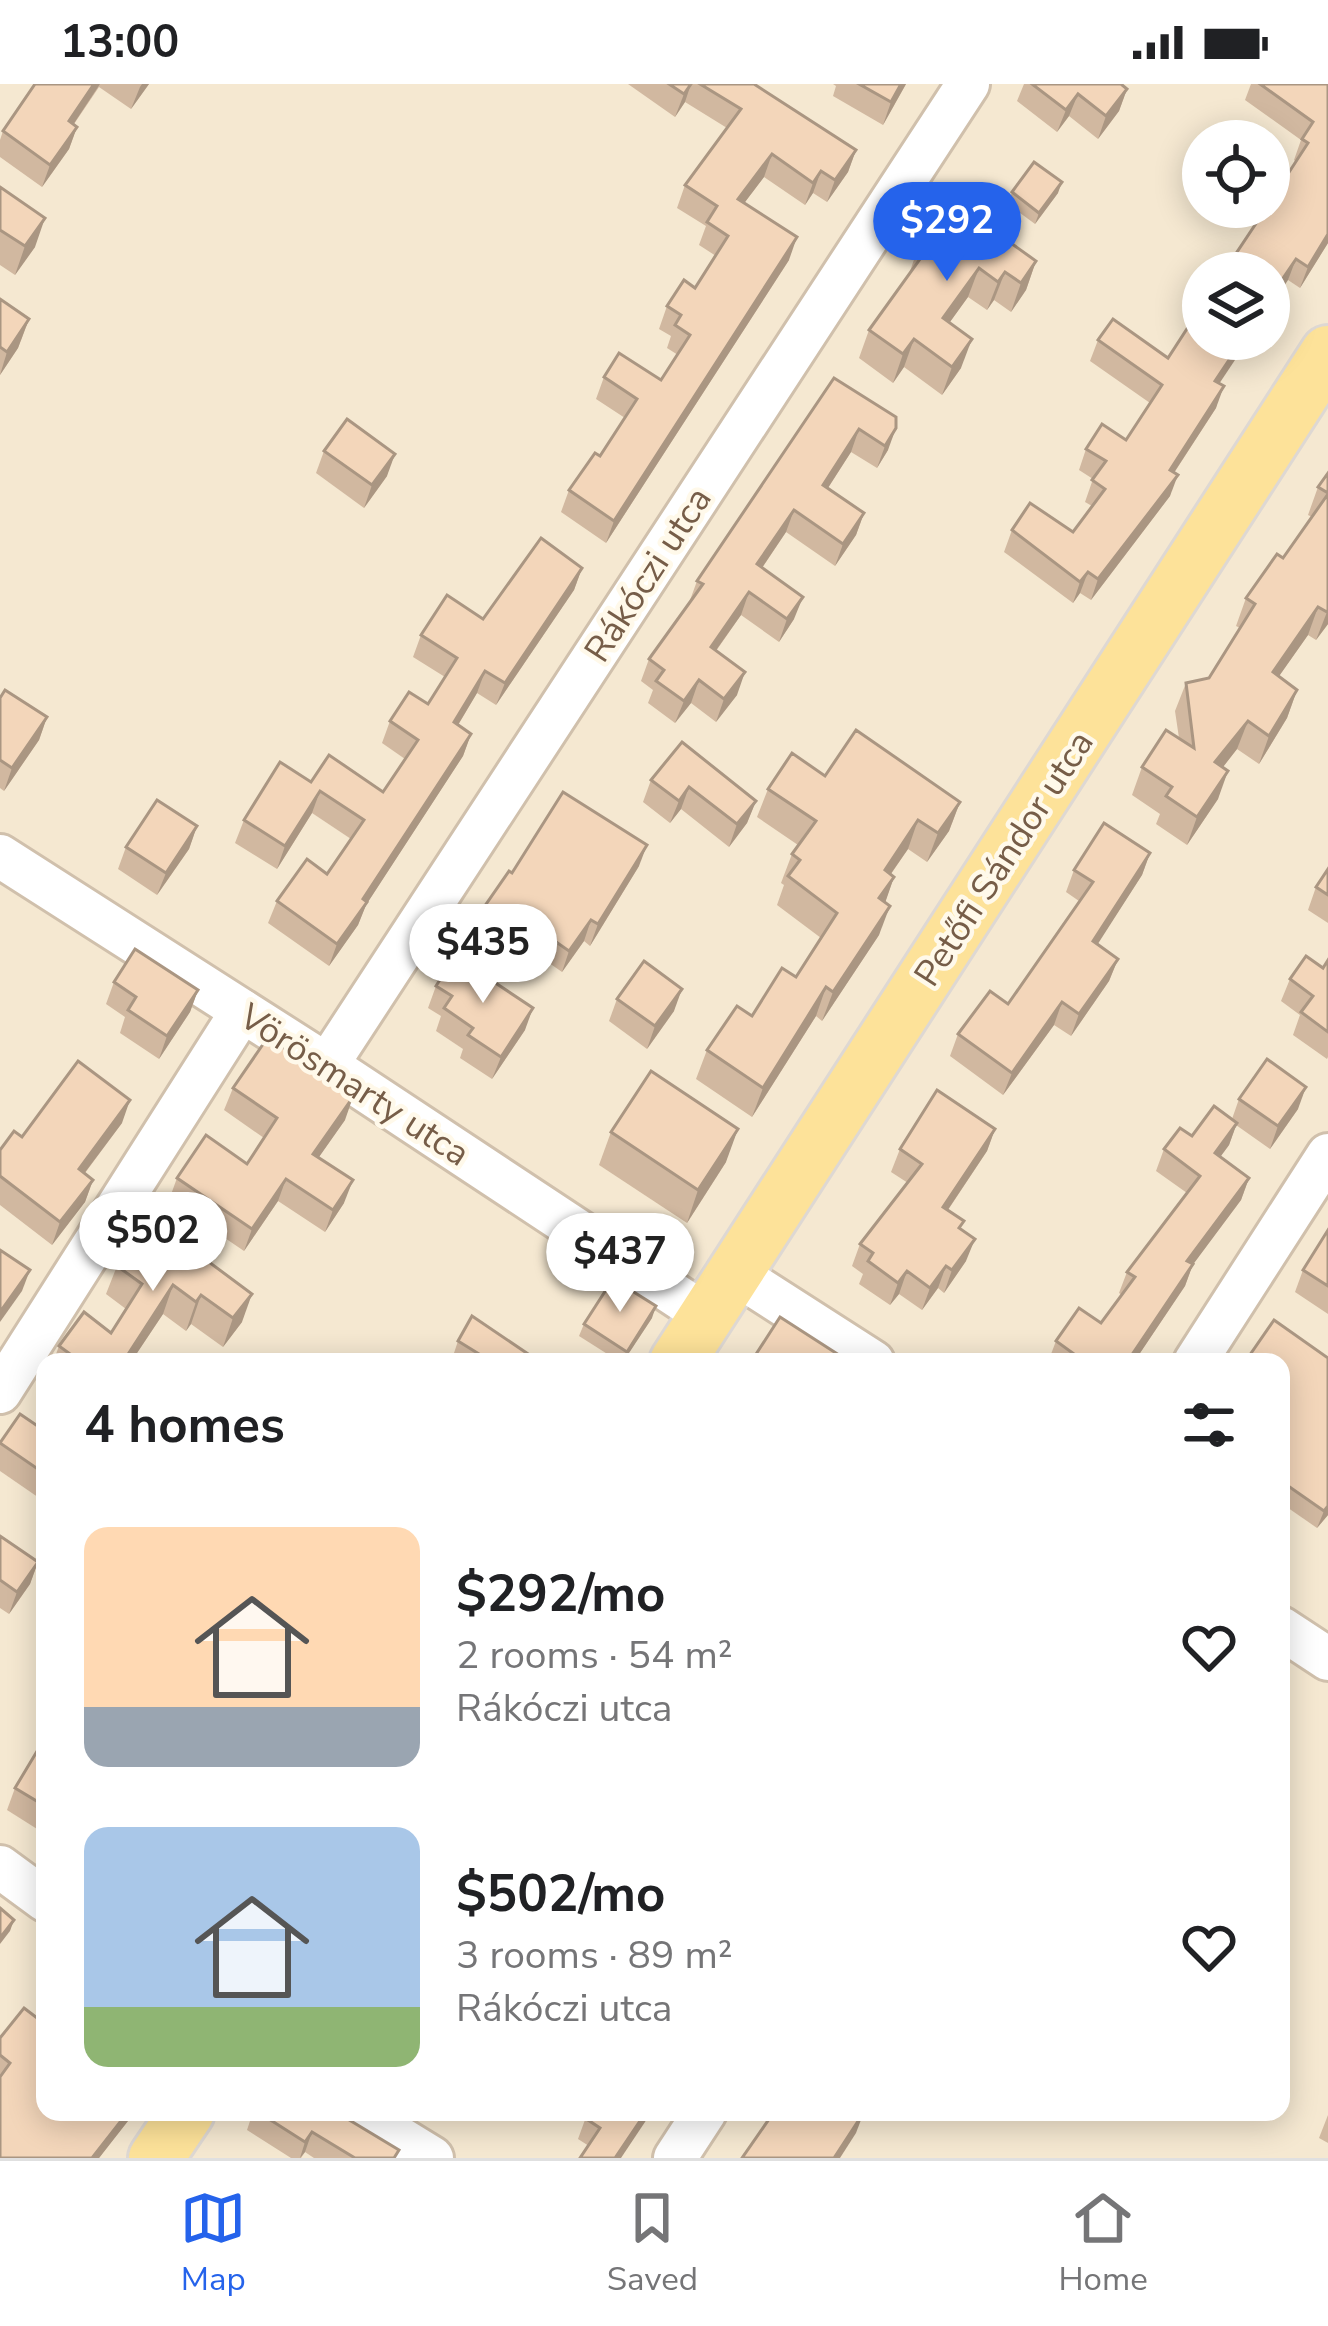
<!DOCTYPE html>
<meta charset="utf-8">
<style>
:root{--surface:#fff;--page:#f2f2f2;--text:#202124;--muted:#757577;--line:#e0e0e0;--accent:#2563eb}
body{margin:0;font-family:"Nunito Sans",sans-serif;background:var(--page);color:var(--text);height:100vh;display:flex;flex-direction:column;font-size:45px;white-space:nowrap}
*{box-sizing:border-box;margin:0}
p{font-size:39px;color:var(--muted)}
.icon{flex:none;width:66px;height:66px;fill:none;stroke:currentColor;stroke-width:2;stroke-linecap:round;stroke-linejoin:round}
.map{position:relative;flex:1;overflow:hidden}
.side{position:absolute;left:36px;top:1269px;width:1254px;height:768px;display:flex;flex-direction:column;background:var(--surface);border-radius:24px;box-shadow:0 6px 30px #0003}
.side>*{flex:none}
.buttons{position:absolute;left:1182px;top:36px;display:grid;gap:24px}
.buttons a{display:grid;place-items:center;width:108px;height:108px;border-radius:50%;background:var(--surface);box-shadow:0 6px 30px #0003;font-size:60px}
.price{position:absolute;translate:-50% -102px;padding:0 27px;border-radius:42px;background:#fff;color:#222;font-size:39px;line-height:78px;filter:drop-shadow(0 3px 6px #0008)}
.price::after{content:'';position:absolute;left:50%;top:72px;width:36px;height:27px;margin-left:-18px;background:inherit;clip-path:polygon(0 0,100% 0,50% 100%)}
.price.selected{background:var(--accent);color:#fff}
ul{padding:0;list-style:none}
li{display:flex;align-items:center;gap:36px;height:300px;padding:0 48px}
li span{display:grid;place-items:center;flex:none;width:336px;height:240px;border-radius:24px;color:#555}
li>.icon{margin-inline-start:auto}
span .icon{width:144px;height:144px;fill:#fffc;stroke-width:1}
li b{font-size:51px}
h2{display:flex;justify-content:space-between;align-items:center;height:144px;padding:0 48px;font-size:51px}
.status{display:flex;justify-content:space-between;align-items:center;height:84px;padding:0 60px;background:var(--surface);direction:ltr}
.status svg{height:33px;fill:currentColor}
.tabs{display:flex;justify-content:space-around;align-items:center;height:168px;border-top:3px solid var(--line);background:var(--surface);font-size:33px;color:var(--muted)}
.tabs a{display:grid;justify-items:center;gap:6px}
.tabs .selected{color:var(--accent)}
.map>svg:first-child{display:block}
.residential{fill:#f5e8d1;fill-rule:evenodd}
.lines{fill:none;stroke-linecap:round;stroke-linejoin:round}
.minor-casing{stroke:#d0c0ac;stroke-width:48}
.major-casing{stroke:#ded8d3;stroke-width:60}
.minor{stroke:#fff;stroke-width:42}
.major{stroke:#fde299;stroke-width:54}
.wall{fill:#d1b8a0}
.shaded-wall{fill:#aa9682}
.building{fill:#f3d6ba;stroke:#aa9682;stroke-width:3}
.labels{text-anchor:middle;stroke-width:9;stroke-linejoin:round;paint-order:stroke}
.street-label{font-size:36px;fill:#765d48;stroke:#fff9ea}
</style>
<div class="status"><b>13:00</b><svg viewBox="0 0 49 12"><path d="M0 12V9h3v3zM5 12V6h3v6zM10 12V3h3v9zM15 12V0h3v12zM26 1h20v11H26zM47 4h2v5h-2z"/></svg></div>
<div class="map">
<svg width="1328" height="2074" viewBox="0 0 1328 2074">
<rect width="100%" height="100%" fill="#fdf5e3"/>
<path class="residential" d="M0 0H1328V2074H0ZM1203 57H1269V123H1203ZM1203 189H1269V255H1203ZM45 1278H1281V2028H45Z"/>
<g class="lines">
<defs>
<g id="minor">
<polyline points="0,772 327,981 707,1232"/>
<polyline points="327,981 968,0"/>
<polyline points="736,1190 873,1278"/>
<polyline points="1195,1278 1328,1071"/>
<polyline points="0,1308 242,927"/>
<polyline points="1281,1544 1328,1575"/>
<polyline points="0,1783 45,1816"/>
<polyline points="357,2028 432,2074"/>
<polyline points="675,2074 705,2028"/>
</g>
<g id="major">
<polyline points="677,1278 1328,269"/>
<polyline points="156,2074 187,2028"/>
</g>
</defs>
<use href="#minor" class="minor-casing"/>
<use href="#major" class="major-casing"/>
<use href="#minor" class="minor"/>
<use href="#major" class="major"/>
</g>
<g class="wall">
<polygon points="35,0 149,0 131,25 99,3 74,40 77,43 69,65 42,103 0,73 0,56 3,47"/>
<polygon points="628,0 754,0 856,66 848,88 827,118 813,109 805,121 764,93 744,119 789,176 606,459 561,428 569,406 600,372 625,334 596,315 604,293 661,296 678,271 667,264 671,252 659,245 667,222 695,204 716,172 699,161 706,142 677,124 685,101 727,44 685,18 675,33"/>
<polygon points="833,0 906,0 883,41 833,12 836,2"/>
<polygon points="1024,0 1121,0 1127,5 1119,27 1098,55 1069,32 1057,48 1017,17"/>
<polygon points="1251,0 1328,0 1328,159 1300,204 1288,196 1296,78 1294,76 1301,56 1245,16"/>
<polygon points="0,103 35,163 15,191 0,181"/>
<polygon points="1012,108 1058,109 1035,140 1008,120"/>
<polygon points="917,167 1036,177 1026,206 1011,228 994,216 987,226 968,213 949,239 961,284 942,311 904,283 893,299 859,274 869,246 909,190"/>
<polygon points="0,215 29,235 18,264 0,291"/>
<polygon points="1098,256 1168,274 1219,300 1216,324 1174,389 1170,412 1091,516 1080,509 1073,519 1004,468 1012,446 1073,448 1092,422 1085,418 1093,395 1079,386 1086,365 1126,356 1150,319 1090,277"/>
<polygon points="834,294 888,366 877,384 851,368 828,404 864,429 856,451 835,482 786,448 762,484 794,535 779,558 741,531 716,567 737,611 716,638 691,619 675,639 648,619 653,606 641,597 649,575 689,519 697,497"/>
<polygon points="324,367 387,392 364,424 316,389"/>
<polygon points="1328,389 1328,540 1316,556 1308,551 1279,592 1297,606 1287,634 1259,680 1237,665 1223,683 1218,715 1187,761 1156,740 1160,730 1132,711 1142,683 1179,654 1175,627 1186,599 1209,594 1240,544 1236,542 1246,514 1283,474 1312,433 1308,431 1318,403"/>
<polygon points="582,484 574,506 496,621 477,609 458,641 471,650 463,672 366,821 358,841 329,882 268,839 277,817 327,790 351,755 312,729 277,785 235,759 244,736 311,698 383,708 405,675 382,659 390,637 428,620 445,593 413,573 421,551 483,535"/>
<polygon points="0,614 47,633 39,656 4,707 0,704"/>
<polygon points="825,692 960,718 949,747 927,778 908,765 891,790 894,793 885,818 879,851 822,937 816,932 752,1033 696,995 707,966 752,932 796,893 821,854 777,821 784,801 781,799 792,770 798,761 757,733 768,705"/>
<polygon points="651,696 756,717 747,739 729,763 681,725 670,739 643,718"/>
<polygon points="197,742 189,765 157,811 118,785 126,763"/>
<polygon points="1150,769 1142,791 1097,860 1118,875 1109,897 1071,952 1054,941 1003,1011 950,972 958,950 1008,920 1079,817 1066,808 1074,786"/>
<polygon points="639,782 590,862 584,857 562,888 532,867 519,884 472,851 480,829 512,789"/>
<polygon points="1328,785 1328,839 1308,826 1316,803"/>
<polygon points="1328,876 1328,973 1327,975 1293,951 1300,931 1281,917 1290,895 1323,884"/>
<polygon points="114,898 198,906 190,928 159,975 120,949 125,933 106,920"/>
<polygon points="436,902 525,946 492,995 460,974 463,965 436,947 441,932 428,924"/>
<polygon points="617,915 674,927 647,965 609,937"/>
<polygon points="233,1004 345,1036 318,1074 344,1119 325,1148 278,1117 244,1167 169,1116 177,1094 247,1080 264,1054 224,1026"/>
<polygon points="1239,1015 1298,1025 1270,1065 1236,1041 1229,1061 1220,1073 1249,1094 1241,1116 1193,1180 1185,1202 1134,1278 1048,1278 1056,1257 1101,1239 1122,1211 1119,1209 1127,1188 1187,1109 1156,1087 1164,1065 1232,1035"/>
<polygon points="122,1039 85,1089 93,1096 85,1118 52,1161 0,1121 0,1066 22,1053"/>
<polygon points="995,1045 987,1067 948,1126 961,1145 966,1177 944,1209 938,1204 922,1226 899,1210 890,1221 859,1200 863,1190 852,1182 860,1160 908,1099 891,1088 900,1065"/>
<polygon points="611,1048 726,1078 687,1139 599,1081"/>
<polygon points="151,1135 242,1238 223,1263 191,1240 186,1247 163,1230 131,1278 53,1278 59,1262 111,1249 126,1225 106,1210 117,1182"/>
<polygon points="1328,1146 1328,1230 1295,1208 1303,1186"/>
<polygon points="652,1234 623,1278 620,1278 579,1252 584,1240"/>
<polygon points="458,1257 540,1278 462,1278 453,1272"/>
<polygon points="1328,1274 1328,1431 1317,1444 1281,1419 1281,1278"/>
<polygon points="45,1347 45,1418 0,1387 0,1360"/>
<polygon points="0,1452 38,1478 30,1500 9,1530 0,1524"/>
<polygon points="45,1654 45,1750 7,1726 15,1704"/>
<polygon points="0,1954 45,2028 135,2028 99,2074 0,1991"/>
<polygon points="253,2028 336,2028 396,2074 314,2074 305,2068 301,2074 291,2074 247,2046"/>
<polygon points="577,2028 649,2028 645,2038 589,2062 578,2055 586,2033"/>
<polygon points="1328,2031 1328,2059 1319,2054"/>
</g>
<g class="shaded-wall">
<polygon points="94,0 100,0 61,59 69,37"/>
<polygon points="142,0 149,0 131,25 140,3"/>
<polygon points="691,0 685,18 675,33 684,10"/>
<polygon points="901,0 906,0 883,41 891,18"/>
<polygon points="1127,5 1119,27 1098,55 1106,32"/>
<polygon points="1078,10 1069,32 1057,48 1066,26"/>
<polygon points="77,43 69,65 42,103 50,81"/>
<polygon points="856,66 848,88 827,118 835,96"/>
<polygon points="772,70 764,93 730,138 738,115"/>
<polygon points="821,87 813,109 805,121 813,99"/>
<polygon points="1062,98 1058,109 1035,140 1039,129"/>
<polygon points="45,134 35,163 15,191 25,162"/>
<polygon points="1328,150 1328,159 1300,204 1308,183"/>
<polygon points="797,153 789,176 606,459 614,437"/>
<polygon points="1296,175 1288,196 1269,225 1269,215"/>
<polygon points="1036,177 1026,206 1011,228 1021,199"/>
<polygon points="979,184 968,213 932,263 943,234"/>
<polygon points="1005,188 994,216 987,226 998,198"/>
<polygon points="29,235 18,264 0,291 7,268"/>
<polygon points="914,255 904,283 893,299 903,270"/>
<polygon points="972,255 961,284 942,311 952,283"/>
<polygon points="1243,255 1249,255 1207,318 1215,297"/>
<polygon points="1224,302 1216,324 1162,407 1170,386"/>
<polygon points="896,344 888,366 877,384 885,362"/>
<polygon points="859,345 851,368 815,424 823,401"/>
<polygon points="395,370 387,392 364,424 372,401"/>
<polygon points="1178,391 1170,412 1091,516 1098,495"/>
<polygon points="794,426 786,448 749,503 757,480"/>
<polygon points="864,429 856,451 835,482 843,460"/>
<polygon points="582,484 574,506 496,621 505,599"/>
<polygon points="1088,488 1080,509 1073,519 1080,498"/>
<polygon points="749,508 741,531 702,586 711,563"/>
<polygon points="803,513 794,535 779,558 787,535"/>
<polygon points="1318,523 1308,551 1263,615 1273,588"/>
<polygon points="1328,526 1328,540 1316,556 1327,528"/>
<polygon points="485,587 477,609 446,661 454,638"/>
<polygon points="745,588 737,611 716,638 724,615"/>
<polygon points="699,596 691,619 675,639 684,617"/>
<polygon points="1297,606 1287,634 1259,680 1269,652"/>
<polygon points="47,633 39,656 4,707 12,684"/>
<polygon points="1248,637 1237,665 1205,706 1215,678"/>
<polygon points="471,650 463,672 366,821 358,841 329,882 337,860 363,815"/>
<polygon points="1228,687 1218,715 1187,761 1197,733"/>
<polygon points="689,703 681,725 670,739 679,717"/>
<polygon points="320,707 312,729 277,785 285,762"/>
<polygon points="756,717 747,739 729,763 737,740"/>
<polygon points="960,718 949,747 927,778 938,749"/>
<polygon points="918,736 908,765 874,814 885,786"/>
<polygon points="197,742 189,765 157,811 166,789"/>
<polygon points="647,761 639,782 590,862 598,840"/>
<polygon points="1150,769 1142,791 1085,880 1093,857"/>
<polygon points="894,793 884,822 879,814"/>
<polygon points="890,822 879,851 822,937 833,908"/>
<polygon points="591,836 584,857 562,888 569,867"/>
<polygon points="539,846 532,867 519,884 527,863"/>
<polygon points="1118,875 1109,897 1071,952 1079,930"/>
<polygon points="826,903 816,932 752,1033 763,1004"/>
<polygon points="682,905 674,927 647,965 655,942"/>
<polygon points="198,906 190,928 159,975 167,952"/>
<polygon points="1062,918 1054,941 1003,1011 1012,989"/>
<polygon points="533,924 525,946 492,995 501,973"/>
<polygon points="1306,1003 1298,1025 1270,1065 1278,1042"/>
<polygon points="353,1013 345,1036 305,1093 313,1070"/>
<polygon points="130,1016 122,1039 71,1107 79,1085"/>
<polygon points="1237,1039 1229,1061 1207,1091 1215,1069"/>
<polygon points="738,1045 726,1078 687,1139 698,1106"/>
<polygon points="995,1045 987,1067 935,1145 943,1123"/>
<polygon points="1249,1094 1241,1116 1180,1198 1187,1177"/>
<polygon points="286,1095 278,1117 244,1167 252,1145"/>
<polygon points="93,1096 85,1118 52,1161 60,1138"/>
<polygon points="353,1096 344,1119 325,1148 333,1126"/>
<polygon points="975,1155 966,1177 944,1209 952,1186"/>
<polygon points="1193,1180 1185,1202 1134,1278 1127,1278"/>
<polygon points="946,1182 938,1204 922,1226 930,1204"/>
<polygon points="30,1186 22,1207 0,1238 0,1228"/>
<polygon points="907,1187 899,1210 890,1221 898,1199"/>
<polygon points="173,1201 163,1230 131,1278 123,1278"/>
<polygon points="252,1210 242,1238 223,1263 233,1234"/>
<polygon points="201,1211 191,1240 186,1247 196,1218"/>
<polygon points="656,1222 652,1234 623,1278 627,1268"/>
<polygon points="1328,1422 1328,1431 1317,1444 1324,1427"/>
<polygon points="38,1478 30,1500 9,1530 17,1508"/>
<polygon points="14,1836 10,1847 0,1860 0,1854"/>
<polygon points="128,2028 135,2028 99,2074 92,2074"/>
<polygon points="646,2028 649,2028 645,2038 621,2074 615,2074"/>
<polygon points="864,2028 856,2049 840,2074 834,2074"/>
<polygon points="312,2048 305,2068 300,2074 305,2058"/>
</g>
<g class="building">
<polygon points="35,0 94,0 69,37 77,43 50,81 3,47"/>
<polygon points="669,0 691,0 684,10"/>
<polygon points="700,0 754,0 856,66 835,96 821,87 813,99 772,70 738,115 797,153 614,437 569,406 595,369 600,372 637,315 604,293 619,269 661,296 690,251 675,241 681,231 667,222 684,196 695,204 728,152 707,138 717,122 685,101 741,25"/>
<polygon points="859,0 901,0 891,18"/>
<polygon points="1032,0 1121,0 1127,5 1106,32 1078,10 1066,26"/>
<polygon points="1260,0 1328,0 1328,150 1308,183 1296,175 1269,215 1269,189 1223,189 1267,123 1269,123 1269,119 1308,59 1302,55 1313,38"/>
<polygon points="1034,78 1062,98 1039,129 1012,108"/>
<polygon points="0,103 45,134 25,162 0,146"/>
<polygon points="953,118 1036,177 1021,199 1005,188 998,198 979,184 943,234 972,255 952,283 914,255 903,270 869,246 923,171 917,167"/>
<polygon points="0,215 29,235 7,268 0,263"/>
<polygon points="1203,220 1203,255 1243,255 1215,297 1224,302 1170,386 1178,391 1098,495 1088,488 1080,498 1012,446 1030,419 1073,448 1105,405 1092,396 1106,377 1086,365 1102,340 1126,356 1162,301 1098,256 1113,235 1168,274"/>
<polygon points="834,294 896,333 896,344 885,362 859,345 823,401 864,429 843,460 794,426 757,480 803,513 787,535 749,508 711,563 745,588 724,615 699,596 684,617 656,597 664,586 649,575 703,500 697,497"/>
<polygon points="347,335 395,370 372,401 324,367"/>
<polygon points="1328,389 1328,409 1318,403"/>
<polygon points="1328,410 1328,526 1327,528 1318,523 1273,588 1297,606 1269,652 1248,637 1215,678 1228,687 1197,733 1166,712 1172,703 1142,683 1166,646 1194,664 1186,599 1209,594 1255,520 1246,514 1277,470 1283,474"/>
<polygon points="541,454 582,484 505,599 485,587 454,638 471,650 363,815 367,818 337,860 277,817 307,775 327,790 364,736 320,707 285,762 244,736 280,678 311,698 329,671 383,708 418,656 390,637 409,608 428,620 457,574 421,551 447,511 483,535"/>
<polygon points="5,606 47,633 12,684 0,676 0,614"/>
<polygon points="856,646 960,718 938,749 918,736 885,786 894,793 879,814 890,822 833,908 826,903 763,1004 707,966 737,922 752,932 782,884 796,893 837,829 788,792 800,776 792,770 816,737 768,705 792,669 825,692"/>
<polygon points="682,658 756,717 737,740 689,703 679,717 651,696"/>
<polygon points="563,708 647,761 598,840 591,836 569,867 539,846 527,863 480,829 509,787 512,789"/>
<polygon points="157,716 197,742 166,789 126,763"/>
<polygon points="1104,739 1150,769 1093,857 1118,875 1079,930 1062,918 1012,989 958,950 990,907 1008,920 1093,798 1074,786"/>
<polygon points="1328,785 1328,811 1316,803"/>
<polygon points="135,865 198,906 167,952 128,926 136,913 114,898"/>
<polygon points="455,872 533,924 501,973 468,951 473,944 444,924 452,912 436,902"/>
<polygon points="1306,872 1323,884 1328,876 1328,948 1301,928 1313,912 1290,895"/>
<polygon points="644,877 682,905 655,942 617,915"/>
<polygon points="268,953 353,1013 313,1070 353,1096 333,1126 286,1095 252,1145 177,1094 206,1051 247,1080 277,1034 233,1004"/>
<polygon points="1267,975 1306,1003 1278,1042 1239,1015"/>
<polygon points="78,977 130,1016 79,1085 93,1096 60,1138 0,1092 0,1066 14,1047 22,1053"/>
<polygon points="651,987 738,1045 698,1106 611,1048"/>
<polygon points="937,1006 995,1045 943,1123 964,1137 959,1144 975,1155 952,1186 946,1182 930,1204 907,1187 898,1199 868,1177 873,1169 860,1160 922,1080 900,1065"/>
<polygon points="1214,1022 1237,1039 1215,1069 1249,1094 1187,1177 1193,1180 1127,1278 1085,1278 1056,1257 1079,1224 1101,1239 1135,1193 1127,1188 1200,1092 1164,1065 1180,1044 1192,1052"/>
<polygon points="151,1135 252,1210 233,1234 201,1211 196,1218 173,1201 123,1278 81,1278 59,1262 84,1228 111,1249 142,1200 117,1182"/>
<polygon points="1328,1146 1328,1202 1303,1186"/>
<polygon points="0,1166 30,1186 0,1228"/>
<polygon points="613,1195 656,1222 627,1268 584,1240"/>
<polygon points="472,1232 540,1278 492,1278 458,1257"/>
<polygon points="780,1233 839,1271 835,1278 751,1278"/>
<polygon points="1274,1236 1328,1274 1328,1422 1324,1427 1281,1397 1281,1278 1245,1278"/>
<polygon points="20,1330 45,1347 45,1390 0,1359"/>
<polygon points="0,1452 38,1478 17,1508 0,1496"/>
<polygon points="45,1654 45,1722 15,1704"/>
<polygon points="0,1824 14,1836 0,1854"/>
<polygon points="24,1924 45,1940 45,2028 128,2028 92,2074 0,2074 0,1993 10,1979 0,1971 0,1954"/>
<polygon points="258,2028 336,2028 399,2066 394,2074 355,2074 312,2048 305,2058"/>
<polygon points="589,2028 646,2028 615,2074 580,2074 600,2044 585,2034"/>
<polygon points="774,2028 864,2028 834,2074 742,2074"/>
</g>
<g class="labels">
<g class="street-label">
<text transform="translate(647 490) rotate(-57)" y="13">Rákóczi utca</text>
<text transform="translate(1003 774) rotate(-57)" y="13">Petőfi Sándor utca</text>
<text transform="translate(355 1000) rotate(33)" y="13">Vörösmarty utca</text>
</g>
</g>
</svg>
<div class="buttons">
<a><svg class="icon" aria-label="locate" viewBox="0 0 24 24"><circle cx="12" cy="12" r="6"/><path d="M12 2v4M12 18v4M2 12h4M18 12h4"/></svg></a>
<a><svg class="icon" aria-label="layers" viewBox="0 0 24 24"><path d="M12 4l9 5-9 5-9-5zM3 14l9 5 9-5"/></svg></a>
</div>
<b class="price selected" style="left:947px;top:200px">$292</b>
<b class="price" style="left:483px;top:922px">$435</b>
<b class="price" style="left:153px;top:1210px">$502</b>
<b class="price" style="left:620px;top:1231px">$437</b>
<section class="side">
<h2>4 homes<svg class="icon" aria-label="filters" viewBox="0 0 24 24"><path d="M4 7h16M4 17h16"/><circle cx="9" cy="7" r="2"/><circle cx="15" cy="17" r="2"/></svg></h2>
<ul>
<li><span style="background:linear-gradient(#ffd9b3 75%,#9aa5b1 0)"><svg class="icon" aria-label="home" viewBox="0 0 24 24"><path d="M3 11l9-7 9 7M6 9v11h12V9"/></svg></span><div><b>$292/mo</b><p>2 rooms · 54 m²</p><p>Rákóczi utca</p></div><svg class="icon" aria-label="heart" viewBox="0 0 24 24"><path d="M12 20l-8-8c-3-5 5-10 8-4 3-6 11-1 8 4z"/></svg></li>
<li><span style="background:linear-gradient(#a9c7e8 75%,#8fb573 0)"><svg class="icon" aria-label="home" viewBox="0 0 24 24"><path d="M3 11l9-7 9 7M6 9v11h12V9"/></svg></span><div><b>$502/mo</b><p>3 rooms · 89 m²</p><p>Rákóczi utca</p></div><svg class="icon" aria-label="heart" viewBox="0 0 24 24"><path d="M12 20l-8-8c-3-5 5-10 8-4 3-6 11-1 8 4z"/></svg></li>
</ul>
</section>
</div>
<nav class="tabs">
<a class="selected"><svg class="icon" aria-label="map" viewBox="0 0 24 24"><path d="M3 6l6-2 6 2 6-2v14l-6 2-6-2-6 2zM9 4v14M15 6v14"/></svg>Map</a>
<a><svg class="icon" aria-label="saved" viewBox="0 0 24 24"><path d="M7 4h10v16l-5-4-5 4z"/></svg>Saved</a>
<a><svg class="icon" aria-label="home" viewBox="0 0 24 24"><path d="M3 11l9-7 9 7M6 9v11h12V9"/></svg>Home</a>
</nav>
